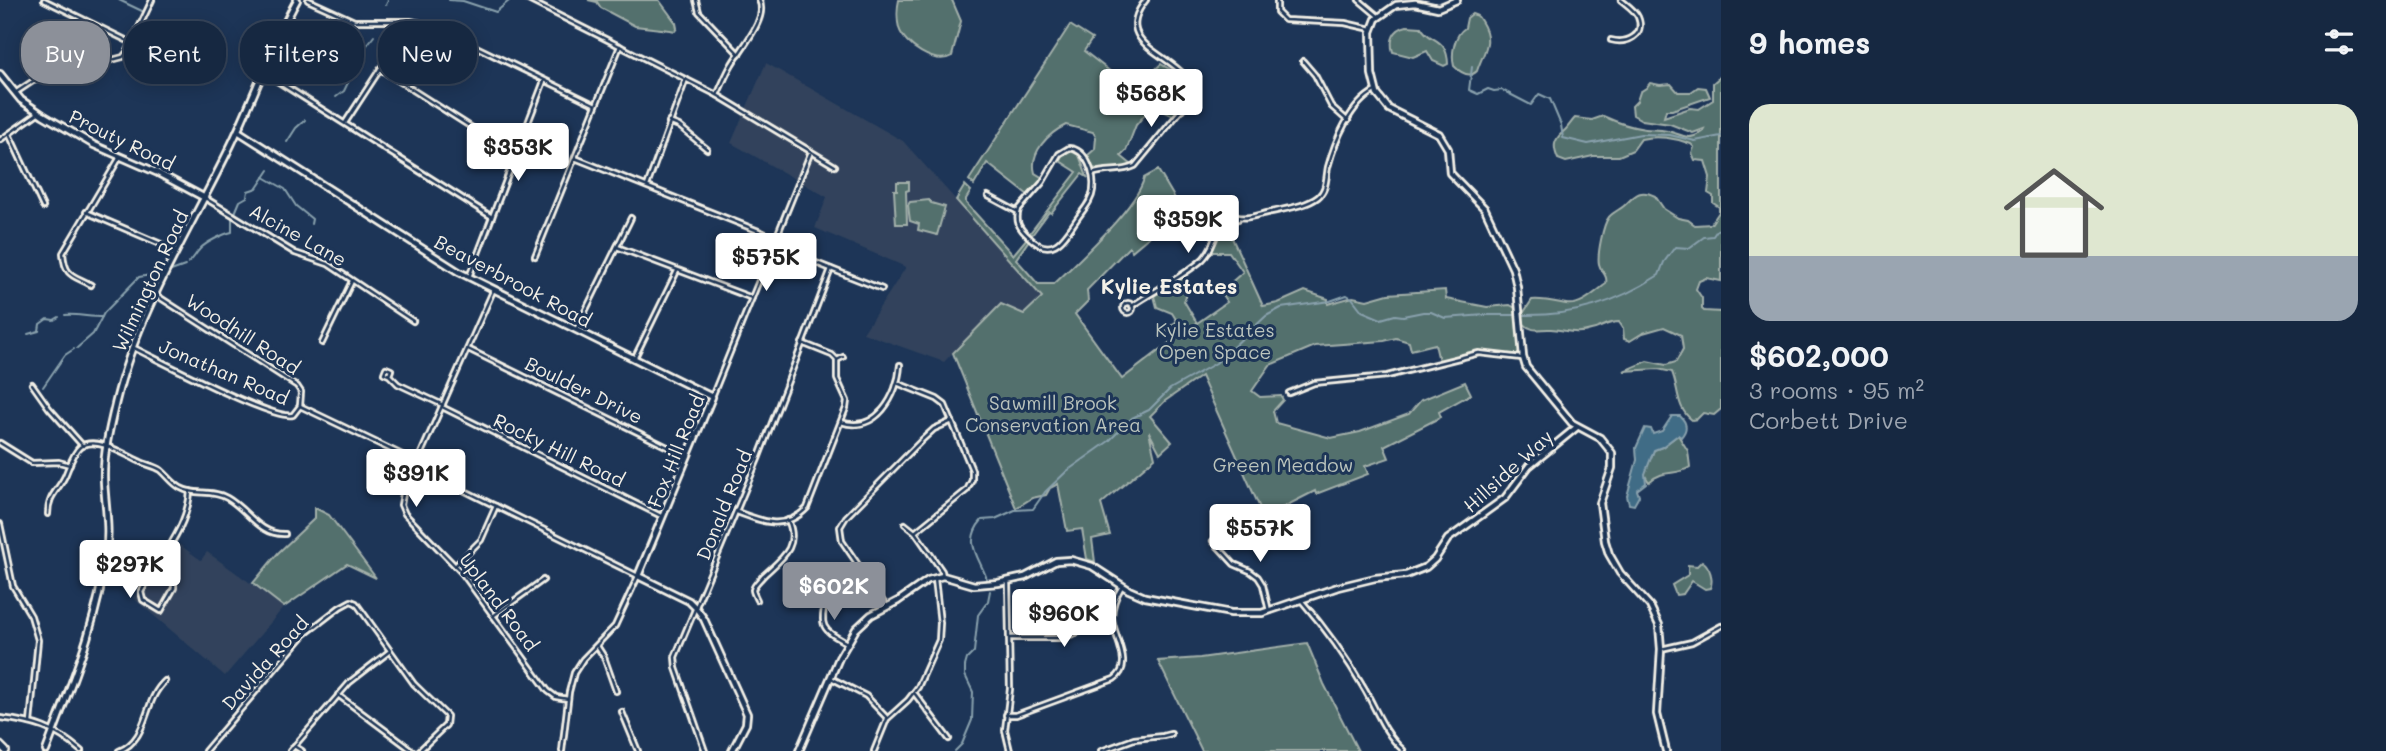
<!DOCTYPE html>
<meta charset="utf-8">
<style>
:root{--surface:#162841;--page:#23344c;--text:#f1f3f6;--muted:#9ea6b1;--line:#35445a;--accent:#8c9099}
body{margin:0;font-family:Mali,sans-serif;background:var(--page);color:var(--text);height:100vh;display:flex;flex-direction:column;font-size:26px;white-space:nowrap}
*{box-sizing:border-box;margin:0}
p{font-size:23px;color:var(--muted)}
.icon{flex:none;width:38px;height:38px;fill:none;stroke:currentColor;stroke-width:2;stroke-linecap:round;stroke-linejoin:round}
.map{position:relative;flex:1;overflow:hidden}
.drawer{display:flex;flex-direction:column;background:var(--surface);width:665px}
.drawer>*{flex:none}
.banner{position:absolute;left:21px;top:21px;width:665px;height:63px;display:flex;gap:14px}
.price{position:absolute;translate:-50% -60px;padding:0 16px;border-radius:7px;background:#fff;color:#222;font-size:23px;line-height:46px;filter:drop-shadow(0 2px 4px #0008)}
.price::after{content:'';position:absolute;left:50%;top:42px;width:21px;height:16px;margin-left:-10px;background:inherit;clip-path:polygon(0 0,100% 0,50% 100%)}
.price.current{background:var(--accent);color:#fff}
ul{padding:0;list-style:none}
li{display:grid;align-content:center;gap:14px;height:371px;padding:0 28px}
li span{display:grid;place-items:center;height:217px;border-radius:21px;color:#555}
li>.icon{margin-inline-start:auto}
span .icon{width:126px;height:126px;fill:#fffc;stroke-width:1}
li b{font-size:30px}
h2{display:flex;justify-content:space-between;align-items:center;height:84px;padding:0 28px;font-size:30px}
.pill{padding:0 24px;border-radius:28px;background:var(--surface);box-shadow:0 4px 18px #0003,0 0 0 2px var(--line);font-size:24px;line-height:63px}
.pill.current{background:var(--accent);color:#fff}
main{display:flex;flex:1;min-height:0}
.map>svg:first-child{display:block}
.built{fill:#30425c}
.green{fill:#526f6d;stroke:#a3b0aa;stroke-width:2}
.water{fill:#416c86;stroke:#89a1ad;stroke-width:2}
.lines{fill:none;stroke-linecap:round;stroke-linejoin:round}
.stream{stroke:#89a1ad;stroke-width:2}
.street-casing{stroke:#f4f1e8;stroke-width:8}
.secondary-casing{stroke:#f4f1e8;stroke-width:10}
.primary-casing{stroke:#f4f1e8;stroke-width:10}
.street{stroke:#1d3557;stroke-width:2.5}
.secondary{stroke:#1d3557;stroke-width:4.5}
.primary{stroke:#1d3557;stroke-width:5}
.labels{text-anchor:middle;stroke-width:6;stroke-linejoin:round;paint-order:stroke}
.street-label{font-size:19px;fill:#f4f1e8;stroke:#1d3557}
.park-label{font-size:19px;fill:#bbc4bd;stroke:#1d3557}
.neighbourhood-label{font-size:21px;font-weight:bold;fill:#f4f1e8;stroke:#1d3557}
</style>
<main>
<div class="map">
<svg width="1721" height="751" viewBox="0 0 1721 751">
<rect width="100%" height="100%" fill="#1d3557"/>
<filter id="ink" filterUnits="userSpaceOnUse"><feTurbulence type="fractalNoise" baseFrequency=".0143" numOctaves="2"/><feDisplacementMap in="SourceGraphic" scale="14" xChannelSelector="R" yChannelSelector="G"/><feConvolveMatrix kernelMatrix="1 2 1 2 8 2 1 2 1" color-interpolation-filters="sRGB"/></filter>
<g filter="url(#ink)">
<g class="built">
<polygon points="766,63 903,141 1043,297 1024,314 1000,304 944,362 863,333 906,267 815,228 827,197 731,143"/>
<polygon points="177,543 201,560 207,552 284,607 225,676 133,598 144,581 151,579 173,544"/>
</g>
<g class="green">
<polygon points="588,0 659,0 676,23 677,28 675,31 670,30 635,26 601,8 597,2"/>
<path d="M899 0H952L961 21 952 56C935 66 904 45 899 28 897 20 897 8 899 0Z"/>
<path d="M1472 14C1480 17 1476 14 1481 21 1494 42 1484 50 1477 71 1469 79 1460 72 1454 66 1451 54 1454 35 1465 28L1467 18Z"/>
<path d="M1070 25 1092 39 1084 51 1134 90 1161 64C1191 82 1200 86 1174 116L1152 106 1136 125 1126 151 1121 156 1132 165C1120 171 1104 170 1092 168L1087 156 1095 149 1096 137 1093 132 1066 125C1049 133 1029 152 1035 173L1043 178 1028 195 987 163 974 185 969 180Z"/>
<path d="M1407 26 1421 27C1429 43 1447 36 1448 64L1444 66 1433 61 1427 51 1413 57 1393 52C1389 40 1394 29 1407 26Z"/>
<path d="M1721 76V281L1706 278 1699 281 1696 289 1702 298V309L1704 311 1721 312V409L1714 415 1703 413 1697 419 1692 420C1676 408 1679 389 1672 372L1658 369 1624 371 1647 361 1666 365 1676 362 1683 349 1681 335 1664 327 1643 333 1630 341 1624 339 1623 328 1619 322C1607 322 1602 328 1591 330 1577 335 1565 330 1551 329 1540 328 1533 333 1524 324L1522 315 1532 300C1544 299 1555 302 1566 304 1581 307 1596 291 1606 284 1608 274 1601 273 1599 264 1597 255 1603 224 1609 217 1614 211 1622 209 1627 203 1636 194 1641 189 1655 196L1664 209 1678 218 1688 220 1695 225 1711 224 1719 212V207L1713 203V196L1708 193 1710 177 1705 161 1695 160 1692 153 1694 147 1691 144C1676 138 1657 135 1641 139L1633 150 1619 156H1593L1566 162 1558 159C1553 147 1553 141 1563 132 1568 128 1570 123 1575 118L1592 120 1603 116C1616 122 1630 127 1645 129 1652 130 1659 129 1667 131 1674 132 1681 136 1688 137 1694 138 1698 134 1703 132L1704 129 1693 133 1670 124 1642 120 1633 115 1632 106 1637 101 1640 92 1646 88 1650 83 1660 85 1671 84 1678 92H1691L1698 87 1706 88 1710 97 1672 110H1666L1664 117 1690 108 1699 109 1713 100V83Z"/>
<polygon points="1069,150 1079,155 1087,177 1082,174 1051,213 1049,212 1032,235 1030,233 1077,172 1060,161 1062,155"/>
<path d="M1158 170 1186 217 1151 235 1132 251 1129 247 1087 290 1088 301 1075 314 1122 379 1173 340 1166 329 1177 321 1172 313 1157 307 1154 296 1184 276 1190 286 1184 301 1197 323 1227 302 1220 292 1243 272 1229 252H1212L1219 236 1228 229 1263 306 1278 303 1305 291 1328 299V304L1353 297 1367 300 1388 294 1445 290 1446 299 1487 307 1510 305 1517 309 1520 353 1516 355 1481 351 1439 361 1435 344 1411 350 1409 342 1396 338 1384 341 1315 346 1270 365 1252 391 1260 397 1281 396 1283 400 1273 411 1276 423 1331 438 1360 432 1409 414 1421 400 1465 382 1471 394 1439 412 1441 417 1384 446 1389 458 1365 466 1368 474 1316 494 1315 491 1264 517 1201 376 1165 401 1150 416 1172 442 1160 453 1149 432 1155 458 1101 504 1110 535 1092 539 1095 562 1087 559 1082 529 1067 531 1058 484 1050 488 1046 495 1032 498 1016 508 953 353 1001 304 1024 314 1042 297 956 200 965 185 971 191 966 199V203L1013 255 1027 238 1029 240 1016 259 1038 284H1054C1077 262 1138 206 1144 178Z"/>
<polygon points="897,182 909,182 909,190 906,191 907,224 896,224 894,190 897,190"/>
<polygon points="929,200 931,203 945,207 937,235 918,230 919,224 910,221 908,205 910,202"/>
<path d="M1678 435 1688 451 1690 467C1675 477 1665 468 1649 482L1644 474 1654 450 1662 447Z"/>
<polygon points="315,508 329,515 376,578 347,564 284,607 253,583 278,553 315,518"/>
<path d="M1702 561C1710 566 1714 580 1710 588L1705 589 1692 581 1683 594 1676 595 1672 585 1688 575V565L1697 566Z"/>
<polygon points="1307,643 1324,684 1358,751 1202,751 1158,661 1200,658"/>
</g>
<path class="water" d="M1672 416H1680C1687 423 1688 429 1681 437L1678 435 1662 447 1654 450 1645 474 1646 483 1637 490 1639 496 1634 505 1629 504 1627 496 1637 460 1636 448 1645 428 1651 429 1653 434 1662 431Z"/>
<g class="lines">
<g class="stream">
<polyline points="119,0 142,11"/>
<polyline points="449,0 463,1 496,12 510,0"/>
<polyline points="386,5 388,0"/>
<polyline points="1472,67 1469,90 1478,94 1488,89 1494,91 1502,90 1531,105 1539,94 1550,99 1561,125 1563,138 1588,144 1641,134 1670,135 1695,141 1721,136"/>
<polyline points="336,97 344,91 364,49 374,36"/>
<polyline points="287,142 296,128 305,120"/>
<polyline points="264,177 285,189 296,206 312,219 311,224"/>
<polyline points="235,213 240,201 247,197 248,191 257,188 269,170"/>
<path d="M188 263C195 258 194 255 200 249 205 243 223 234 232 232V218"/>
<polyline points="171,271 185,266"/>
<path d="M65 315C78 314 89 317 102 317"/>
<path d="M1522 315C1575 316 1616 303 1659 275L1664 262 1675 247 1689 248 1704 237 1713 236 1717 230 1721 229"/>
<polyline points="28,334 39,331 40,324 47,319 54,320 59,317"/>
<polyline points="77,348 93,334 104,313 139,277 162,273"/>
<polyline points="43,387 65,355 74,349"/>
<path d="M988 582C980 557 962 543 982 520L995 519 1015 510 1033 509 1045 492 1067 471 1109 441 1132 418 1149 410 1170 389 1216 363 1266 316 1281 308 1330 301 1347 295 1352 298 1362 311 1381 319 1395 315 1403 316 1423 312H1431L1445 318 1485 315H1517"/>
<polyline points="955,751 962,744 972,720 973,692 965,675 965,666 967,659 974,652 978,615 988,601 990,591"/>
</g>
<defs>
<g id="street">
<polyline points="44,0 132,43"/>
<polyline points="308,0 354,21 410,21 431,25 596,105"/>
<polyline points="528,0 717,95 835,166"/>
<polyline points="696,0 699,12 739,54"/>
<polyline points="1277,0 1277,12 1285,20 1345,23 1371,29"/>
<polyline points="1359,0 1378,16"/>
<path d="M1611 40C1626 44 1646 36 1638 17 1635 10 1627 5 1621 0"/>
<polyline points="1303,61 1315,75 1331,106 1348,121"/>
<polyline points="380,69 515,155"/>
<polyline points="263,72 492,217"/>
<polyline points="15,93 33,81 123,57 128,51 152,0"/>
<path d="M717 95C722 85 726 74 732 64 741 48 769 18 759 0"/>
<polyline points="669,122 679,126 707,149"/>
<polyline points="345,123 405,31 406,22"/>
<polyline points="9,134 43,207"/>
<polyline points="0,140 38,113"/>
<path d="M1069 148C1087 149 1095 175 1093 190 1092 201 1083 210 1077 219 1064 238 1052 260 1029 237 1019 228 1015 222 1019 209L1042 183 1059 154Z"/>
<polyline points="575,158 776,238"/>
<path d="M1092 174C1107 168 1121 173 1135 166L1192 97C1197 56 1104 51 1146 0"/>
<polyline points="647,186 686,79"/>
<polyline points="988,196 1018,212"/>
<polyline points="205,198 295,253 328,264 413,321"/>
<polyline points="86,212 177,251"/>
<path d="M1231 214C1242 221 1255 216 1267 213 1282 209 1305 207 1318 197 1327 190 1326 177 1328 167 1335 141 1350 104 1375 91"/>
<polyline points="773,246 882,289"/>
<polyline points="617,247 752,298"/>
<polyline points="535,256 620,46"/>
<polyline points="469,277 544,81"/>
<path d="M91 285C74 275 65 278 63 253L120 157"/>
<polyline points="493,291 403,494 401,505 405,514 462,573 548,691 556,697 568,699"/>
<polyline points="156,295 297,386 301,392 300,406"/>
<circle cx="1128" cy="308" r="5"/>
<path d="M1132 306C1152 292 1186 275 1203 259 1218 244 1211 225 1238 219"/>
<polyline points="576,330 631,218"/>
<polyline points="322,343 352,281"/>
<polyline points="802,343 832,355 837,360 843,357"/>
<path d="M134 348C159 360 274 421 293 415L300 406"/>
<polyline points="468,349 688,457"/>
<polyline points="634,359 677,271"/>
<polyline points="389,375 384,373 386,368 391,370 389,375 398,384 443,405"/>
<polyline points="897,383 937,399 945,405 972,470 972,480 967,490 915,532"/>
<polyline points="32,384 49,408 83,446"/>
<polyline points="1289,393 1314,383 1387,376 1479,353 1522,358"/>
<polyline points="712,397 810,154"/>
<polyline points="300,406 417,462"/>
<polyline points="442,407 661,516"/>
<path d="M841 422C876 434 898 396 900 365"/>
<polyline points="0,443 32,463 59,462 70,465"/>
<polyline points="457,487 638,576 615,626 583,659 574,673 569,692 562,751"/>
<path d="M737 512C763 522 785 531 807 508L846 408 847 401 837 379V360"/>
<path d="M48 514C48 495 58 491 65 476 69 467 73 453 80 447 96 435 127 456 141 462 147 465 155 466 161 470 168 476 173 484 181 488 195 496 211 489 227 498 248 510 259 535 285 534"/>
<polyline points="0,524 13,586 31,616 38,640 30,723"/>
<polyline points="905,524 915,532 942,571 943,576"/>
<polyline points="1213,541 1234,564 1250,571 1258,577 1263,585 1269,611"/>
<polyline points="106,554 129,563 150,576"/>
<polyline points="455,566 481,540 496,506"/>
<path d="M150 576H163L174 583V588L161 611 143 600 141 592C158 560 188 529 190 491"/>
<polyline points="1008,582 1010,689 1005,730 1010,751"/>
<path d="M826 598C820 627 821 629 847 643"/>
<path d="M757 600C756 598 753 592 753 590 754 584 760 580 763 576 782 558 800 547 788 520"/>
<path d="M1301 600C1327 630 1345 655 1365 690 1377 711 1384 733 1403 750"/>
<polyline points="886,606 842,541 840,527 846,517 922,440 934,429 952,421"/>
<polyline points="493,616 543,580"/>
<polyline points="1010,638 1061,638 1112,621"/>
<polyline points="597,646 604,657 616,691"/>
<polyline points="1661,649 1692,642 1721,626"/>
<polyline points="831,678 866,696 887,718"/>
<polyline points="915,694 949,739"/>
<polyline points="338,695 413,751"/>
<polyline points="622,712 638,751"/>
<path d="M1006 715H1016L1114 679C1135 665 1113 637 1112 617 1112 606 1116 596 1122 586"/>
<path d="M0 718C34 722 55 728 81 751"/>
<polyline points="294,746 302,751"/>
<path d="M119 751C150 738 142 702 165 681"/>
<polyline points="205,751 305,634 340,607 351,601 356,603 414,684 447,716 446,725 419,751"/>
<polyline points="290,751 350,682 390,651"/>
<polyline points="705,751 676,668 675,657 758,459 831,269"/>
<polyline points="874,751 887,719 908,700 918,687 939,640 940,623 935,579"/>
<polyline points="1101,751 1134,739 1163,736 1171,734"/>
</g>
<g id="secondary">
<polyline points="1457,0 1438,8 1415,3 1396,5 1376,19 1371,32 1372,74 1377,94 1389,109 1439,134 1448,149 1450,173 1485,209 1513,269 1517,287 1523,357 1526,367 1572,423 1600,438 1612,453 1612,468 1600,503 1605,541 1609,554 1620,573 1650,606 1659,625 1661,649 1657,714 1666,751"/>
<polyline points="0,74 21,100 43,115 94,145 158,173 205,198"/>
<polyline points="238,131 459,272 712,397 638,576 689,601 696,608 704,619 747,714 746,724 732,751"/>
<path d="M46 751C70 687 98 622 106 554 110 528 105 505 104 480 103 454 110 426 116 401 138 310 191 228 231 145 254 97 271 47 297 0"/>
<polyline points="799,751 839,658 856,629 871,615 898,601 928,580 943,576 974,585 998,583 1025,577 1056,561 1071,560 1092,566 1129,590 1145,597 1231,613 1262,613 1338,587 1375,578 1406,575 1426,567 1435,559 1448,539 1505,498 1529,466 1577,427"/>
</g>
<polyline id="primary" points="0,745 6,751"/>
</defs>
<use href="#street" class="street-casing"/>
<use href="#secondary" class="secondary-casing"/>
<use href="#primary" class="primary-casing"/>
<use href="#street" class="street"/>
<use href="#secondary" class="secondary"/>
<use href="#primary" class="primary"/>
</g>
</g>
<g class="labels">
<g class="street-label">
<text transform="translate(122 140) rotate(26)" y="7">Prouty Road</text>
<text transform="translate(298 235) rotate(29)" y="7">Alcine Lane</text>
<text transform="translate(150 281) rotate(-65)" y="7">Wilmington Road</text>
<text transform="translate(513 281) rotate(28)" y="7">Beaverbrook Road</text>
<text transform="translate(243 334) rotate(33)" y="7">Woodhill Road</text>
<text transform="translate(224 372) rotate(23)" y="7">Jonathan Road</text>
<text transform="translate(584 390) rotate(26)" y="7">Boulder Drive</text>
<text transform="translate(559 450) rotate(26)" y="7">Rocky Hill Road</text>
<text transform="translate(676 451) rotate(-68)" y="7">Fox Hill Road</text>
<text transform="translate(1508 471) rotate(-42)" y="7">Hillside Way</text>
<text transform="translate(724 505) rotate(-68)" y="7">Donald Road</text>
<text transform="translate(499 602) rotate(53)" y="7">Upland Road</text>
<text transform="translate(265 663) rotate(-48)" y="7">Davida Road</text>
</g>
<g class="park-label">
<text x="1215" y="337">Kylie Estates<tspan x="1215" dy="22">Open Space</tspan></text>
<text x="1053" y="410">Sawmill Brook<tspan x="1053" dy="22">Conservation Area</tspan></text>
<text x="1283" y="472">Green Meadow</text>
</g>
<g class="neighbourhood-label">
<text x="1169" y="294">Kylie Estates</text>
</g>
</g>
</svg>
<b class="price" style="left:1151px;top:129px">$568K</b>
<b class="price" style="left:518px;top:183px">$353K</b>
<b class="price" style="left:1188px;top:255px">$359K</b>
<b class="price" style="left:766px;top:293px">$575K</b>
<b class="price" style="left:416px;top:509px">$391K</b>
<b class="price" style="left:1260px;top:564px">$557K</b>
<b class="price" style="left:130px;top:600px">$297K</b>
<b class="price current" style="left:834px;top:622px">$602K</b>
<b class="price" style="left:1064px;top:649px">$960K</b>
<div class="banner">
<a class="pill current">Buy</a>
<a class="pill">Rent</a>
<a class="pill">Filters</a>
<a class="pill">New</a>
</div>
</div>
<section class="drawer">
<h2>9 homes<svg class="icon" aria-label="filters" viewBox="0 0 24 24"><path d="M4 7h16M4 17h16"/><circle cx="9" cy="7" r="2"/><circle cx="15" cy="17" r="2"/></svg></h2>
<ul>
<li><span style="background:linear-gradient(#dfe7d0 70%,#9aa5b1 0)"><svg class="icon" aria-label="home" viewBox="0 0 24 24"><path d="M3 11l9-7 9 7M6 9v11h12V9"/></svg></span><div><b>$602,000</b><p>3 rooms · 95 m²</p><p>Corbett Drive</p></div></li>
</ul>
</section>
</main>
